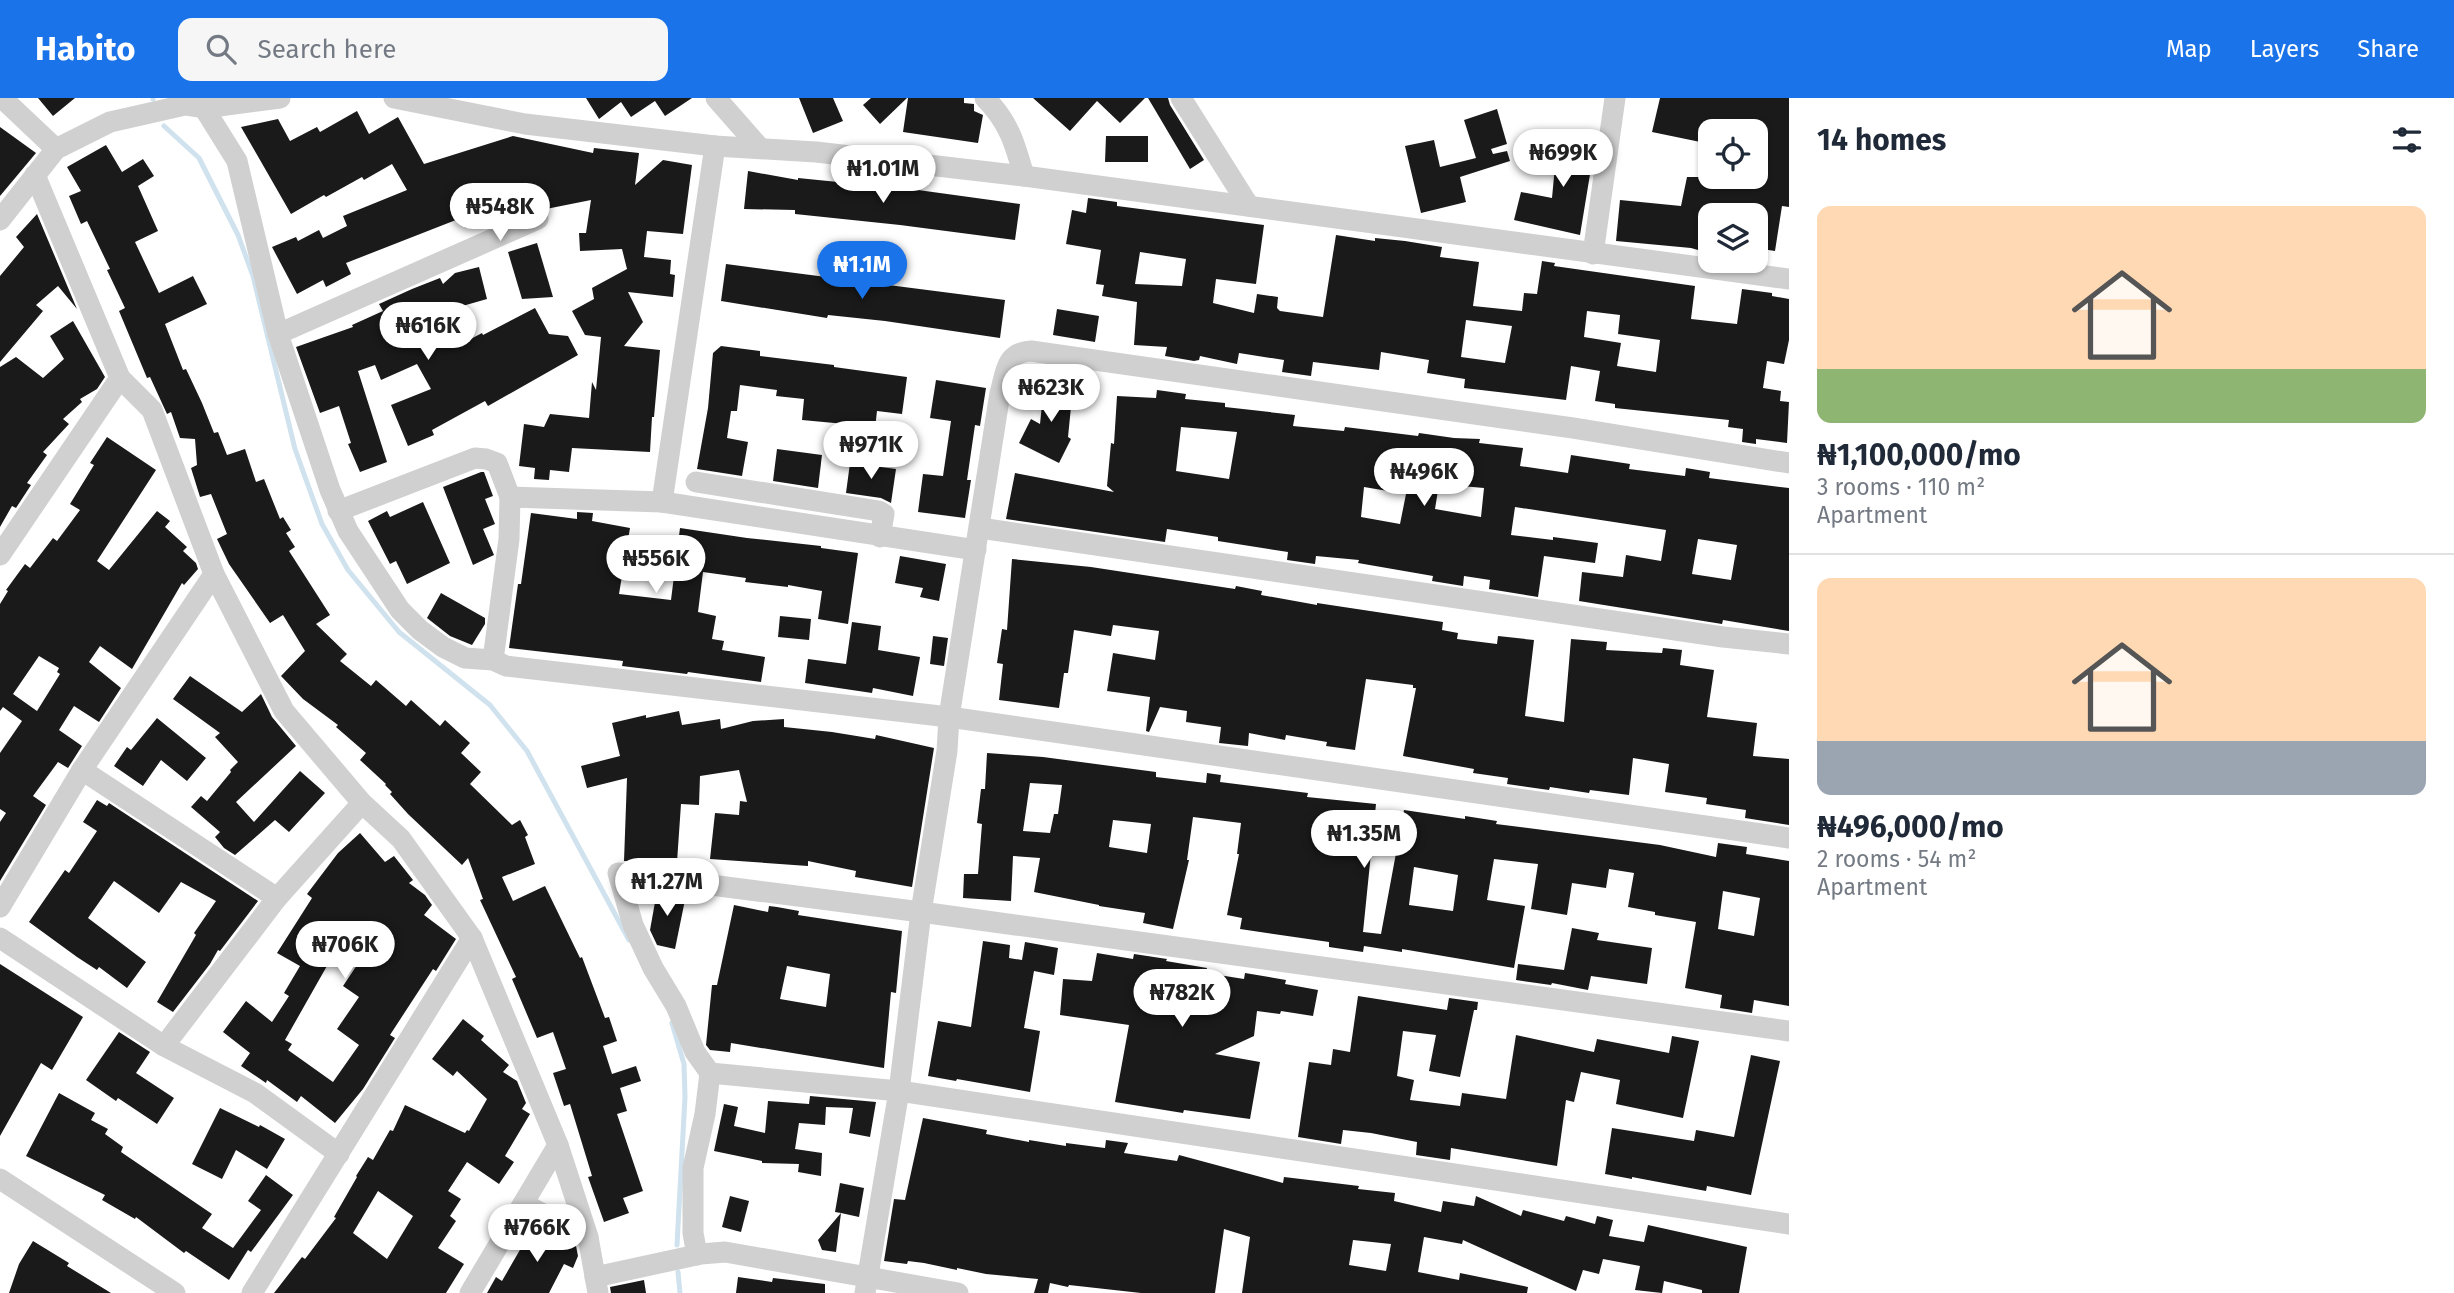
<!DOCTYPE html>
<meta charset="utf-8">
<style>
:root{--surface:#fff;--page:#f6f6f7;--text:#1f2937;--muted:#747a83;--line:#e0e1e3;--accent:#1a73e8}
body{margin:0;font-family:"Fira Sans",sans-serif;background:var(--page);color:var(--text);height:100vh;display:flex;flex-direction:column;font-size:26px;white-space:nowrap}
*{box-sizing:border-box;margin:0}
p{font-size:23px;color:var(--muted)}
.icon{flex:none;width:38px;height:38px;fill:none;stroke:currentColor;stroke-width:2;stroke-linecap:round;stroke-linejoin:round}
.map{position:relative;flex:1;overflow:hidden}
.details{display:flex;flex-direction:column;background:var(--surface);width:665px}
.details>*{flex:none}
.controls{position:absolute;left:1698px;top:21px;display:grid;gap:14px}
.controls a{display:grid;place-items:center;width:70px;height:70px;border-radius:14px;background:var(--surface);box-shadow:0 2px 5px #0004;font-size:35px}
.price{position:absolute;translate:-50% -60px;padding:0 16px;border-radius:24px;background:#fff;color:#222;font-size:23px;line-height:46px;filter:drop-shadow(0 2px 4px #0008)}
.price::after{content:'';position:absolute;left:50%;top:42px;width:21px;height:16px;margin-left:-10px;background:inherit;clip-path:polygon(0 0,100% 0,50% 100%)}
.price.on{background:var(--accent);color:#fff}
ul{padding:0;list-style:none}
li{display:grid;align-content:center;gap:14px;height:371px;padding:0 28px}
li+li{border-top:2px solid var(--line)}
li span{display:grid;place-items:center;height:217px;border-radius:14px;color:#555}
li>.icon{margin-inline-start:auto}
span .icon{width:126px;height:126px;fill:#fffc;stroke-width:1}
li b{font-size:30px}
h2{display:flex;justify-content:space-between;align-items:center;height:84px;padding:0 28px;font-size:30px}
header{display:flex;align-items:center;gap:42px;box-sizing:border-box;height:98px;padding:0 35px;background:var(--accent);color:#fff}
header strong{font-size:33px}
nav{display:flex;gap:38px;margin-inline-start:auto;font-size:24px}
.search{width:490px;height:63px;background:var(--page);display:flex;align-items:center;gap:18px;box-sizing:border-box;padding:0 24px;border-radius:14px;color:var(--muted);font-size:26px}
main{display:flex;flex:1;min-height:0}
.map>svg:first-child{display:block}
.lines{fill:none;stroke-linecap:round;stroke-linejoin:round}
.stream{stroke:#cfe2ee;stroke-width:5}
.building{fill:#1a1a1a;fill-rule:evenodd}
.minor{stroke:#d0d0d0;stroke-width:21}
</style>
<header>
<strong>Habito</strong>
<div class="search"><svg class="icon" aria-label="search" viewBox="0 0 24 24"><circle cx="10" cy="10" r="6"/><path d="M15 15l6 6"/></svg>Search here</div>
<nav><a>Map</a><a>Layers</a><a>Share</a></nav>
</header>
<main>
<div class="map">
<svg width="1789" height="1195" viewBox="0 0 1789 1195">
<rect width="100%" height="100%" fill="#fff"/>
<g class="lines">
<g class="stream">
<polyline points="153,0 153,1"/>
<polyline points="164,28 199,60 238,137 253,178 295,351 322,426 348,472 399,534 490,607 527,653 629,842"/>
<polyline points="672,925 684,966 685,999 677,1147"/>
<polyline points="678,1174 680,1195"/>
</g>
</g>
<g class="building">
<polygon points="38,0 75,0 53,18"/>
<polygon points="586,0 692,0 665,18 655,3 631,19 621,4 599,21"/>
<polygon points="799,0 833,0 843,23 813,35"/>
<polygon points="871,0 907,0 880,26 863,7"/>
<polygon points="908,0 964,0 964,5 974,6 974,13 983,17 978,45 903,34"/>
<polygon points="1033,0 1145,0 1120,25 1097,3 1070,33"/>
<polygon points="1148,0 1168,0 1170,7 1204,62 1190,71"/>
<polygon points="1660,0 1789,0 1789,109 1782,108 1775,153 1755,150 1755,117 1710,117 1705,154 1691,150 1616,143 1620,102 1681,108 1687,79 1755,79 1755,33 1710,33 1710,46 1652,34"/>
<polygon points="1497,11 1507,46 1491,51 1493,56 1507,53 1510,63 1460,79 1466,104 1421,115 1405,48 1434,42 1440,69 1476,60 1464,22"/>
<polygon points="357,13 369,36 398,19 424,66 513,38 593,55 594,50 639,55 635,87 663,62 692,67 683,136 647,133 644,159 671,162 670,176 675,177 673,199 628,194 643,224 624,248 660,252 654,319 652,319 650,354 572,350 569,374 550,372 549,382 534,381 535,370 519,368 524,326 544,329 550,316 589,320 592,284 596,292 601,239 585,237 572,213 594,201 592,190 627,171 622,151 580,153 579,135 586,135 591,102 546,111 539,108 537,102 490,117 491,121 465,130 461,120 346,165 351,176 326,189 323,182 297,196 272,149 296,139 298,143 319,132 323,140 347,128 343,118 407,92 392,66 364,82 362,79 326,99 324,97 291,116 241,29 278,21 290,43 317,29 320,34"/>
<polygon points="0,29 36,55 0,98"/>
<polygon points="1558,36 1596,40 1580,137 1514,122 1521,94 1552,100"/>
<polygon points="1106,38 1148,38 1148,64 1105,64"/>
<polygon points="106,47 122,74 143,61 154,78 138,88 158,133 135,144 159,195 193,178 207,206 165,226 183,272 186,271 202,305 214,335 218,334 227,357 245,351 256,384 264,381 280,421 283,419 291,432 286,435 295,449 289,453 330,517 316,526 347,556 340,563 371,588 376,582 406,608 411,602 440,628 445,622 470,645 461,655 481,674 470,686 512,727 520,722 528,737 525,739 535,766 502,779 513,803 545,788 580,860 582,859 605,920 609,919 617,943 603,948 612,976 636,968 641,983 620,990 627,1013 617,1016 643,1093 623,1100 629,1115 604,1124 588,1079 592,1078 570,1006 564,1008 553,975 566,971 553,934 537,940 512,881 516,879 480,802 483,801 468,760 462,767 408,716 390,696 392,694 385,687 386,686 360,662 366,655 336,629 338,627 303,601 281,578 305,553 283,517 270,525 229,466 217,441 227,436 211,396 200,399 191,370 197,367 195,341 180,340 171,314 167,316 150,279 147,280 119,213 125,210 107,172 110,171 87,123 81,126 69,98 81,93 67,69"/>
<polygon points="748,73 798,82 798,80 918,92 1020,106 1015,142 900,127 795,116 795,112 744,111"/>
<path d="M1088 100 1117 104V108L1264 127 1256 186 1216 181 1213 205 1254 215 1257 196 1278 199 1277 210 1280 213 1323 219 1336 137 1375 143V140L1405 143 1442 149 1440 159 1479 164 1473 208 1522 213 1524 195 1537 196 1542 163 1555 165 1554 168 1695 188 1691 221 1737 226 1742 191 1772 195V198L1789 201V242L1784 266 1767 263 1763 290 1781 293 1780 303 1789 304 1787 345 1756 341V346L1742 344 1743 331 1728 329 1729 322 1615 310V306L1595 303 1600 273 1571 268 1566 302 1464 290 1465 281 1427 275 1429 262 1381 254 1379 272 1313 264 1311 278 1282 274 1284 262 1239 255 1237 266 1200 258 1199 262 1194 263 1165 258 1167 249 1134 247 1137 204 1102 198 1104 187 1096 186 1101 152 1066 146 1072 112 1086 115ZM1140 154 1186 161 1182 188 1135 186ZM1587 213 1620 217 1618 236 1660 242 1656 274 1617 268 1621 245 1584 239ZM1466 222 1512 228 1505 265 1461 259Z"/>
<polygon points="37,116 77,211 58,188 36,207 43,213 0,264 0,178 24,149 16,139"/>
<polygon points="537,145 553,199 522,201 508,154"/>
<polygon points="726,166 1005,202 1000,240 885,223 828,217 827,220 721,203"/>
<polygon points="479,169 487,201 452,211 467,243 482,235 483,237 535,210 549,236 568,238 578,257 488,308 485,303 432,332 434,337 408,348 391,307 431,291 417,266 381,282 375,267 358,273 387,364 360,374 348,346 351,345 339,308 320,315 296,249 353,229 352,227 383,213 379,206 412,191 440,180 443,186 455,175"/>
<polygon points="1057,211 1099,218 1095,244 1053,237"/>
<polygon points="73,223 105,279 97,291 80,301 82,304 63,321 69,326 43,354 47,357 27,385 31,387 16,410 12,408 0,429 0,269 16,259 43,280 64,261 50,238"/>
<polygon points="721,248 760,253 760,258 834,267 834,269 907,279 902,316 877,313 874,339 848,336 849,328 845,326 802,322 804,301 776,298 777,292 740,287 737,313 731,313 727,340 748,344 742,378 697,371 708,310 713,255"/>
<polygon points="936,282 986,290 980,328 975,327 967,382 971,382 965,420 918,414 923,376 943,378 951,323 930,320"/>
<polygon points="1044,287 1073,289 1068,339 1071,341 1059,365 1019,345 1031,321 1040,326"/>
<path d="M1157 292 1186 296 1185 301 1225 305V309L1295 317 1293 328 1344 333 1345 329 1418 338 1419 335 1454 340 1480 341 1479 345 1523 350 1520 368 1568 375 1571 357 1630 366 1629 371 1685 378 1686 370 1710 374 1709 380 1789 390V533L1723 522 1722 526 1579 503 1582 474 1623 479 1626 457 1661 463 1666 432 1515 409 1511 437 1553 442V439L1598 445 1595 465 1544 458 1538 499 1489 491 1490 482 1464 478 1463 488 1432 483 1433 478 1358 465 1359 462 1316 458 1315 466 1287 462 1288 454 1218 443V439L1167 431 1165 444 1006 421 1015 375 1114 394 1107 388 1111 345 1114 346 1117 298 1156 300ZM1181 329 1237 334 1229 381 1176 373ZM1439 386 1484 390 1481 419 1435 411ZM1364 389 1406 396 1400 426 1361 419ZM1698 441 1737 447 1731 482 1692 476Z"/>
<path d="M107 339 156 372 97 463 109 472 157 413 170 423 165 429 187 449 183 453 196 465 198 471 184 487 182 485 132 571 100 548 89 564 121 590 99 624 74 608 59 632 82 648 68 670 58 664 33 698 46 707 0 783V724L6 715 0 711V655L22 623 3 609 0 613V506L8 493 6 492 25 466 30 470 53 440 57 443 80 412 70 406 94 367 90 365ZM39 558 59 570 57 574 60 576 37 613 13 596Z"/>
<polygon points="777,351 822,357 818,390 773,383"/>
<polygon points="850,365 896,371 891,405 881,400 846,395"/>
<polygon points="481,374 484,374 493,398 485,401 495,426 483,431 494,457 473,467 443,389"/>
<polygon points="423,404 450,465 407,486 396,463 390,466 368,423 387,413 390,419"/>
<polygon points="577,414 593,415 592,423 630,430 619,496 671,502 680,430 747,440 821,448 821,450 858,455 848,526 818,521 822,493 788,487 788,489 745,484 746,480 703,474 698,514 716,518 712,541 724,543 722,552 765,559 761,584 688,574 687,576 622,568 623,563 509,550 518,486 521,486 531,415 577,421"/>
<polygon points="900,458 946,466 939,503 920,499 923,490 895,485"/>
<polygon points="1012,461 1091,469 1235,491 1236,488 1262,493 1261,497 1317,507 1317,505 1443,524 1442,532 1458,535 1457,541 1497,546 1498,538 1534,542 1525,618 1564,624 1571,541 1607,544 1606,552 1662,555 1663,550 1682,552 1680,567 1714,572 1707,619 1757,625 1753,658 1789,661 1789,727 1745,720 1746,712 1706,706 1707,700 1665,694 1669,666 1633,660 1629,697 1590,692 1589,695 1550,689 1549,692 1507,686 1508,680 1473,675 1474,671 1403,658 1416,590 1413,590 1413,587 1366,581 1355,652 1326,648 1327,644 1286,637 1285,642 1249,635 1248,648 1219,645 1221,629 1186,624 1187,613 1160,609 1149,634 1146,633 1150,599 1107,593 1113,555 1155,562 1159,533 1113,527 1111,538 1074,532 1068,575 1064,575 1059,610 999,602 1003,566 997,565 1002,531 1007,532"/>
<polygon points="441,495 485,520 485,526 472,547 450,538 427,520"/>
<polygon points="780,518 811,521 809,542 778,539"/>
<polygon points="852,524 881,528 878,552 920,559 913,598 873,590 872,595 805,585 808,561 846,566"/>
<polygon points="933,538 948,540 944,568 930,566"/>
<polygon points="190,578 242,614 261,596 272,619 296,648 236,704 254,724 300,673 325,695 289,734 275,722 235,757 224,750 215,739 220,734 191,709 201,698 207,703 231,674 230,672 238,664 215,639 220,635 173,601"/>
<polygon points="679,613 682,627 720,621 721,631 753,623 784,621 784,629 832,634 875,641 876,637 934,650 912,789 855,779 856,773 808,763 808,768 710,761 715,715 739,717 740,703 747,704 739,672 700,678 699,707 681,706 677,764 624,763 627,680 587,690 581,668 620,658 612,625 646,617 646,620"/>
<polygon points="157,620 206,660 187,683 161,662 143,688 114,668 127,649 131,652"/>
<path d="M987 655 1043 659 1156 674V679L1206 685 1207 675 1221 677 1220 684 1308 695 1307 699 1376 706 1363 834 1381 836 1404 712 1465 721V718L1497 723 1496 726 1660 747 1716 759 1718 745 1747 749 1746 756 1789 763V908L1754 902 1752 915 1720 910 1722 897 1685 890 1696 824 1655 817V814L1628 809 1634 775 1609 771 1606 790 1572 785 1567 817 1531 811 1538 766 1494 761 1487 802 1525 808 1514 870 1402 851V854L1364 848 1363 854 1329 849V844L1240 831 1242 820 1227 817 1239 756H1237L1241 725 1193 719 1187 762H1189L1173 831 1143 825 1145 815 1099 808V807L1034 794 1040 760 1013 758 1011 803 963 800 964 776H978L982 726 977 725 981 691H985ZM1030 685 1062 687 1058 716H1054L1050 735 1023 733ZM1113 722 1151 726 1147 755 1109 749ZM1414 769 1458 777 1453 813 1409 807ZM1723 793 1760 800 1754 838 1718 831Z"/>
<polygon points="97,702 107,708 109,705 258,803 220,853 218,852 210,866 173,914 157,904 196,837 194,835 216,803 181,784 159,815 114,783 88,820 146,864 127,890 99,869 97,872 77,859 29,824 65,772 69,775 97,733 83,724"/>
<path d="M360 735 385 764 394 758 413 782 409 785 425 797 432 807 424 817 456 841 436 873 433 871 390 937 395 940 363 991 335 1025 301 998 297 1004 267 982 266 985 241 968 250 955 223 934 246 903 272 924 289 898 284 895 300 868 277 855 312 800 307 796 338 755ZM336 852 357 867 343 888 359 899 337 931 359 947 333 984 288 952 292 946 285 942Z"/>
<polygon points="657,793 686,797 675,851 657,847 650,832"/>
<path d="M734 807 768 814 769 808 777 809 799 813 798 817 902 833 896 895 891 894 884 970 731 945 730 954 710 952 706 947 712 887H717ZM787 868 830 876 826 909 780 901Z"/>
<polygon points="1572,830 1599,835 1597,842 1652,850 1647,886 1591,878 1588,892 1552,885 1551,887 1516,882 1518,866 1564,872"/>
<polygon points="983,843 1010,847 1009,860 1022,862 1025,844 1058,850 1054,877 1034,873 1024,930 1040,933 1030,994 957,981 956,983 928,978 938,923 971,929"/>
<polygon points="1097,855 1133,861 1134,856 1167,861 1166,863 1207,870 1206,875 1244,881 1245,875 1286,882 1285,886 1318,892 1313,918 1281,913 1280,916 1257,913 1254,938 1215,956 1260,964 1250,1021 1184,1012 1183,1015 1115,1004 1129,927 1060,917 1063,881 1092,883"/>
<polygon points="0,866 83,919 52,972 41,965 0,1038"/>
<polygon points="1358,898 1447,912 1449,900 1478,904 1477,912 1474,912 1460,979 1429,973 1436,937 1403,933 1397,978 1414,982 1410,1002 1460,1008 1462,995 1506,1001 1516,937 1594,954 1597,941 1669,955 1672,938 1699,943 1683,1020 1616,1006 1620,982 1581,974 1574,1004 1566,1002 1557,1068 1451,1050 1450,1062 1416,1057 1417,1044 1371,1035 1343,1032 1341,1046 1298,1039 1309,964 1331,967 1333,951 1350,954"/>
<path d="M463 921 484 938 481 942 509 967 503 974 517 983 526 1005 522 1011 530 1016 505 1058 514 1064 499 1086 467 1064 448 1093 461 1101 450 1118 456 1123 438 1150 464 1166 446 1195H274L302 1159 305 1161 336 1120 334 1119 357 1079 356 1078 368 1059 373 1062 390 1032 393 1033 405 1007 465 1035 467 1032 469 1033 487 1001 457 973 453 978 432 961ZM378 1093 413 1118 387 1161 353 1135Z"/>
<polygon points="119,934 150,954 136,975 174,1000 157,1026 118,1000 116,1003 86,982"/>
<polygon points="1751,957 1780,963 1751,1097 1707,1088 1706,1093 1632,1079 1632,1081 1605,1076 1612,1030 1694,1043 1696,1032 1734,1039"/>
<polygon points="59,995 95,1015 91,1022 108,1031 105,1036 123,1049 121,1054 212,1116 202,1130 233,1150 261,1112 248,1103 266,1077 293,1097 251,1154 248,1152 229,1182 186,1153 184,1155 136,1119 135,1121 102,1102 105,1097 26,1058"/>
<polygon points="810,998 876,1004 870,1039 849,1035 853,1010 826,1009 825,1027 799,1025 795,1051 822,1055 821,1078 798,1074 799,1066 762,1065 762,1063 714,1053 724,1006 738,1009 734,1028 765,1035 768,1003 809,1006"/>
<polygon points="220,1010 259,1029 260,1027 285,1041 267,1071 236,1052 222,1081 192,1066"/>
<path d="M923 1020 987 1032 986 1036 1029 1044V1042L1066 1048V1045L1105 1050 1106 1042 1128 1045 1124 1055 1177 1063 1179 1057 1283 1085 1284 1079 1359 1088 1358 1091 1395 1095 1394 1103 1441 1114 1443 1103 1474 1108 1476 1098 1521 1118 1523 1112 1564 1123 1566 1118 1595 1126 1597 1118 1613 1122 1609 1138 1644 1144 1648 1127 1747 1149 1739 1195H1702V1192L1664 1183 1662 1195 1635 1192 1640 1168 1603 1161 1599 1176 1583 1172 1576 1193 1463 1142 1462 1146 1424 1139 1418 1174 1459 1182 1460 1175 1528 1189 1527 1195H1242L1250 1139 1224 1131 1215 1195H1141L1069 1187 1068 1189 1050 1185 1048 1195H1034L1038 1181 986 1176 957 1170V1172L924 1165 908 1163 907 1166 884 1163 894 1101 905 1102ZM1353 1142 1391 1146 1386 1173 1349 1167Z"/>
<polygon points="840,1085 864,1090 859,1119 841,1115 836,1154 822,1152 818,1142 841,1115 835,1114"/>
<polygon points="730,1098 749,1103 741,1134 722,1129"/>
<polygon points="532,1125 576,1148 578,1158 573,1170 564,1166 549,1195 487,1195 496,1179 502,1183 521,1150"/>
<polygon points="33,1143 69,1165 67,1168 111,1195 9,1195 19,1166"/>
<polygon points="738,1179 772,1184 773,1180 825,1186 825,1195 736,1195"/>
<polygon points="644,1182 646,1195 611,1195 610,1189"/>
</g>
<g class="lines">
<g class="minor">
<polyline points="2,0 56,51"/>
<polyline points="394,0 525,26 715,48 816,54 1024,78 1789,181"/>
<polyline points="716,0 760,50"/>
<path d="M985 0C1009 24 1015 46 1024 78"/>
<polyline points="1181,0 1249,108"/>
<polyline points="204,10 237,63 278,236 330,392 348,433 400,512 420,532 443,549 465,560 493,562 506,568 949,619 1789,740"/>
<polyline points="35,77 120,280 152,312 214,476 284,613 362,705 401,741 472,840 558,1047 588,1139 598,1195"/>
<polyline points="0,122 56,51 110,24 185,7 204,10 280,0"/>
<polyline points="1593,156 1615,0"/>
<polyline points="278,236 538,121"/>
<polyline points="696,384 879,413 884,416 880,439"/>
<polyline points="662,404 715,48"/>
<polyline points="338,413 475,360 486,361 497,365 510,399"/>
<polyline points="980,430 1723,539 1789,546"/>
<polyline points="0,457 120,280"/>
<polyline points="493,562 509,441 510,399 662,404 976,452"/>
<polyline points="82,672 277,800"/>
<polyline points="0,809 82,672 214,476"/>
<polyline points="0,840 164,948 255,995 339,1056"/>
<polyline points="164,948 277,800 362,705"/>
<polyline points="710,975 899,993 1789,1126"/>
<polyline points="0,1081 175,1195"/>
<polyline points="524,1106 588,1139"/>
<polyline points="697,1157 693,1135 693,1070 705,1016 710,975 695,954 676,908 653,870 633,827 618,775 921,814 1789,933"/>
<polyline points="595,1179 701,1156 725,1154 958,1195"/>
<polyline points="252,1195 472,840"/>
<polyline points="470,1195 558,1047"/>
<path d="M865 1195 899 993 921 814 947 653 949 619 1000 295C1006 275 1005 254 1031 253L1573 330 1789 365"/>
</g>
</g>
</svg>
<div class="controls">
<a><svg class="icon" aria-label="locate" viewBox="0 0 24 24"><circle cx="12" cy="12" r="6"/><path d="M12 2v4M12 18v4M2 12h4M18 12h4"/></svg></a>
<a><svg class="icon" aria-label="layers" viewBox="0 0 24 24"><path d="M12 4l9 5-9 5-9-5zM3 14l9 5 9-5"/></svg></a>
</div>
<b class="price" style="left:1563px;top:91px">₦699K</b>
<b class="price" style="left:883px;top:107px">₦1.01M</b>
<b class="price" style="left:500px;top:145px">₦548K</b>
<b class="price on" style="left:862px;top:203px">₦1.1M</b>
<b class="price" style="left:428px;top:264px">₦616K</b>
<b class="price" style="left:1051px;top:326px">₦623K</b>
<b class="price" style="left:871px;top:383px">₦971K</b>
<b class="price" style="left:1424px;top:410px">₦496K</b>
<b class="price" style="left:656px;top:497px">₦556K</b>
<b class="price" style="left:1364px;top:772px">₦1.35M</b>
<b class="price" style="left:667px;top:820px">₦1.27M</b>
<b class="price" style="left:345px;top:883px">₦706K</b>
<b class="price" style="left:1182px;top:931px">₦782K</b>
<b class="price" style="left:537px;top:1166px">₦766K</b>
</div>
<section class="details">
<h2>14 homes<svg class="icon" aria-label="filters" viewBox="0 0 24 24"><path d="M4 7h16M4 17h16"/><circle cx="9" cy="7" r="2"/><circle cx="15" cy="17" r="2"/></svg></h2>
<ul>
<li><span style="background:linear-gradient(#ffd9b3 75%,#8fb573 0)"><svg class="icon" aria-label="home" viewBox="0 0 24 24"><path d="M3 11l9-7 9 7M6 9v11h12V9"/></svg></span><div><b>₦1,100,000/mo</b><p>3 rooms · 110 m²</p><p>Apartment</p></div></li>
<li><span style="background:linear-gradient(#ffd9b3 75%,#9aa5b1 0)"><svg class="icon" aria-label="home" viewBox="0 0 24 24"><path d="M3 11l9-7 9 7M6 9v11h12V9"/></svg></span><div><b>₦496,000/mo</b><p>2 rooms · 54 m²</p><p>Apartment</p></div></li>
</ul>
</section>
</main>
